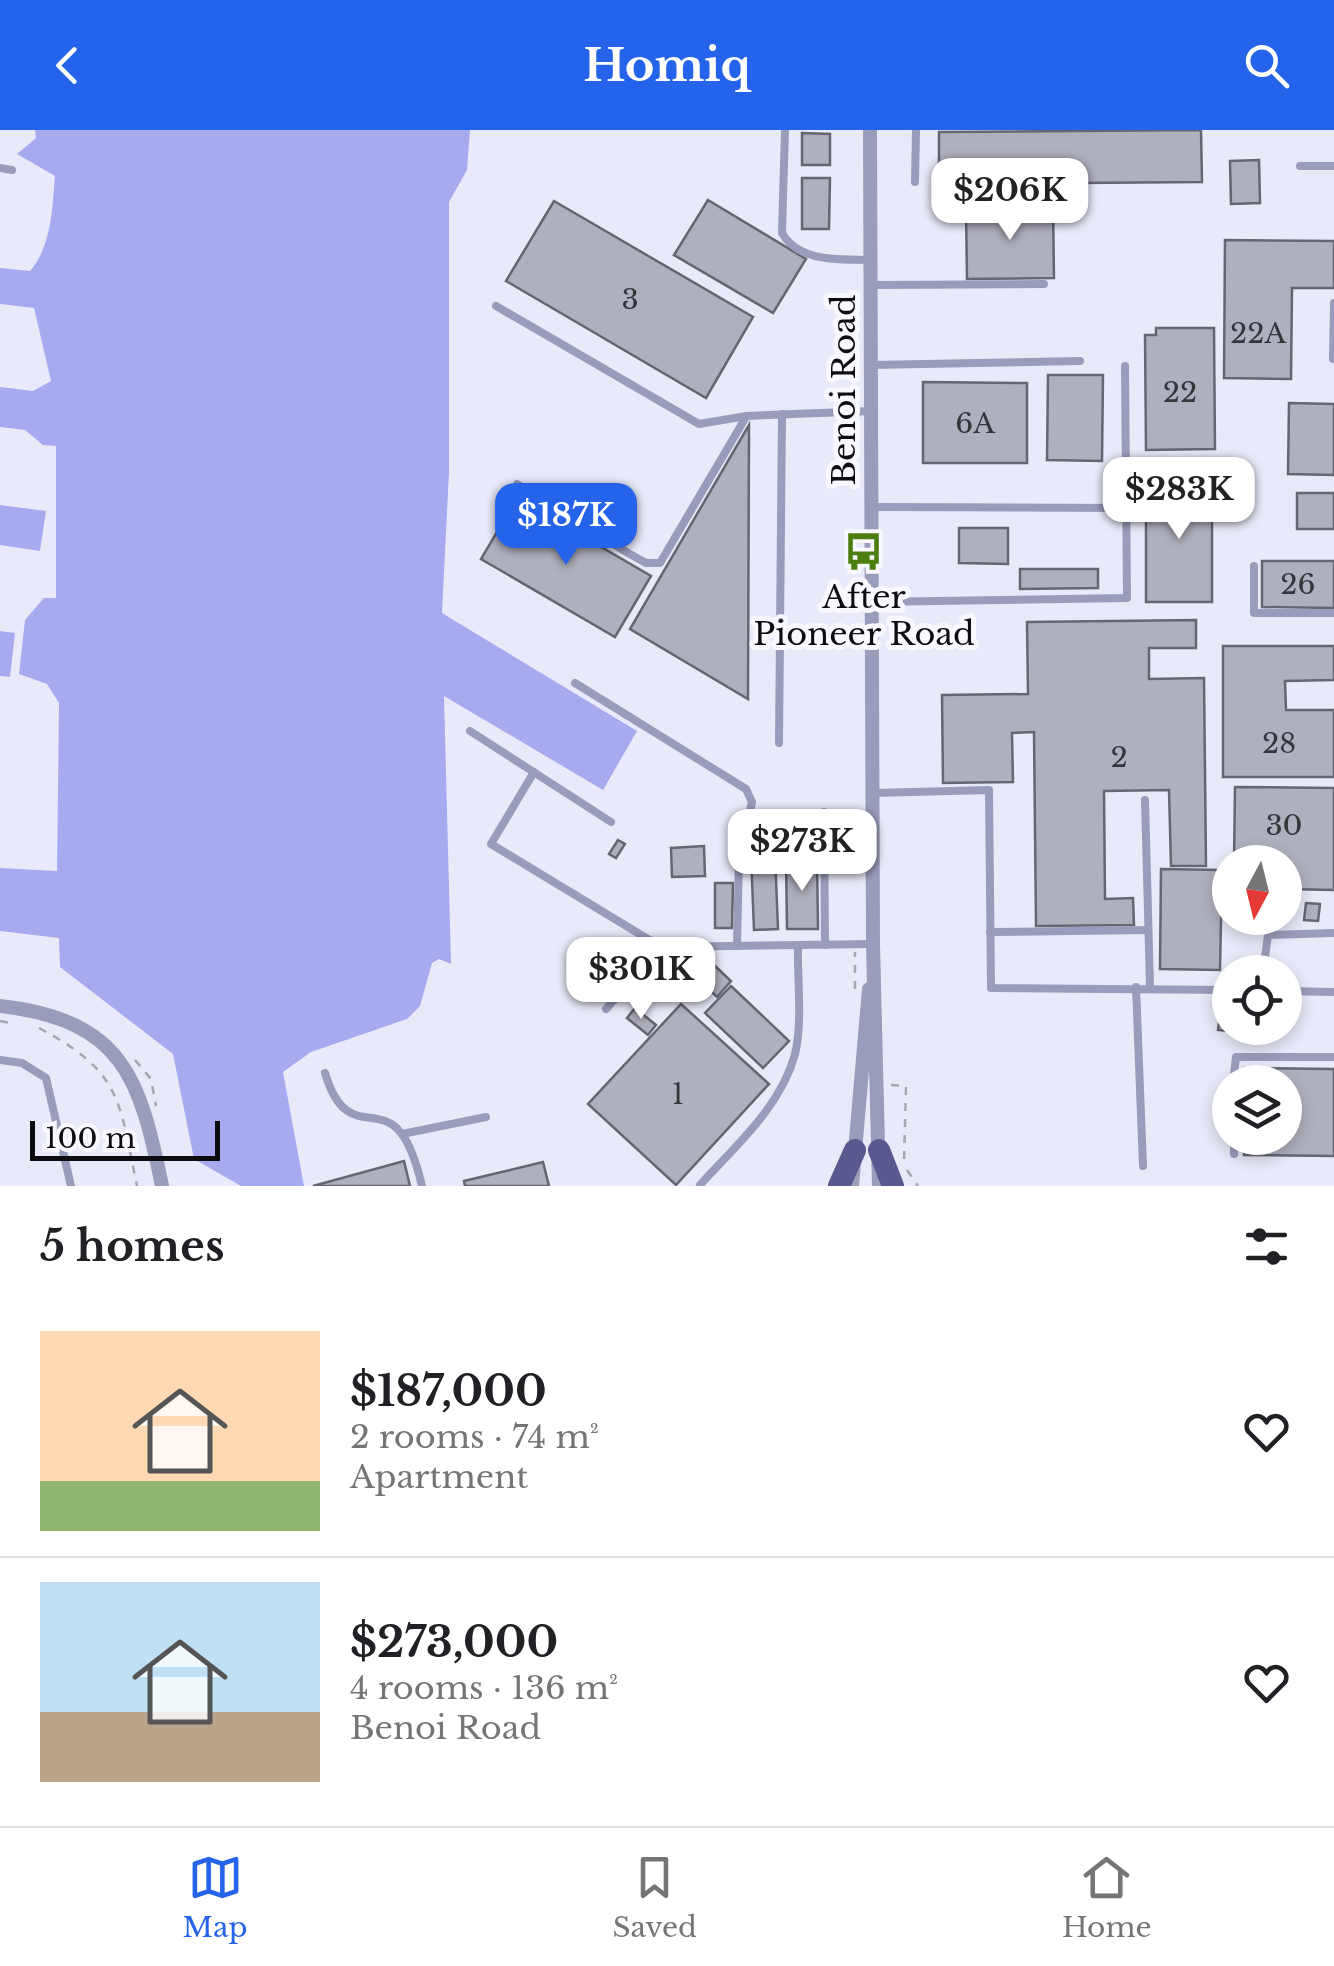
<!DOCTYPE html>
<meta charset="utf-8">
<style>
:root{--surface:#fff;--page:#f2f2f2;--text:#202124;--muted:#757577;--line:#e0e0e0;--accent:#2563eb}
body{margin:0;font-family:"Libre Baskerville",serif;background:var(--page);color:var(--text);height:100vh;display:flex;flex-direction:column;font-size:38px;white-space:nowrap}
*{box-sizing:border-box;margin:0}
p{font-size:32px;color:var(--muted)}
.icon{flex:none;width:55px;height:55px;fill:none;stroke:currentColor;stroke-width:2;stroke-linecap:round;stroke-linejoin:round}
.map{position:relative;height:1056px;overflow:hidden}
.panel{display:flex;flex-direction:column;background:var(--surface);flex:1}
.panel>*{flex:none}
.needle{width:65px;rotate:187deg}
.tools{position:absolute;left:1212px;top:715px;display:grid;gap:20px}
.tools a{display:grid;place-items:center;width:90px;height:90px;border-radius:50%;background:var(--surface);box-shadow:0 5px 15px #0003;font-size:50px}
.scale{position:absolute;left:30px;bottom:25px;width:190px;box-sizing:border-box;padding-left:10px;border:5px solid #0c0c11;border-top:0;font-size:28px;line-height:35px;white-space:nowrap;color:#0c0c11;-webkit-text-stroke:8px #f8f8fe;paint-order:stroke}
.price{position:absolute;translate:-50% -85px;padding:0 22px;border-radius:20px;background:#fff;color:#222;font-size:32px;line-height:65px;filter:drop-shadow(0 2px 5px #0008)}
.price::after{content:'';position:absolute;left:50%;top:60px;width:30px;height:22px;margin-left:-15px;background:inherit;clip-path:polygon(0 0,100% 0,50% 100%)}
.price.current{background:var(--accent);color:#fff}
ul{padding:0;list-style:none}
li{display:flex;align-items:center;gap:30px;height:250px;padding:0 40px}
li+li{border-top:2px solid var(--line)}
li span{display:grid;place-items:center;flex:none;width:280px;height:200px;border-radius:0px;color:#555}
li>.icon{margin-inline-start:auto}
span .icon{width:120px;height:120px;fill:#fffc;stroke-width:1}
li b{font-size:42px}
h2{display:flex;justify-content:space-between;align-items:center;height:120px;padding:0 40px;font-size:42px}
header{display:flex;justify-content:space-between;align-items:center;height:130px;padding:0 40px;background:var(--accent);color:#fff;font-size:45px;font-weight:700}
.tab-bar{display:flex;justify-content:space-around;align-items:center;height:140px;border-top:2px solid var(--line);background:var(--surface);font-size:28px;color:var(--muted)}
.tab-bar a{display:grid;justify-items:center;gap:5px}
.tab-bar .current{color:var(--accent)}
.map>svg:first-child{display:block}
.water{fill:#a8aaf0}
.building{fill:#afb0bd;stroke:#656672;stroke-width:2.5}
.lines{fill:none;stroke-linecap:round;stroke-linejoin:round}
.path{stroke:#a5a6b2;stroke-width:2.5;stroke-dasharray:8 8;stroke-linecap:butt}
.service{stroke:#9a9cbb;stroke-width:8}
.minor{stroke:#9a9cbb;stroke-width:14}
.primary{stroke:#59598f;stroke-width:22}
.labels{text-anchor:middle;stroke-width:10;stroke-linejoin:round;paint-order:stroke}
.number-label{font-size:28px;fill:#35353c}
.street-label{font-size:32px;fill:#0c0c11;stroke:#f8f8fe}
.poi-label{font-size:32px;fill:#0c0c11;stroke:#f8f8fe}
</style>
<header><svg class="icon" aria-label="back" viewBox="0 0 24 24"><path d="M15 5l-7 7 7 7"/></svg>Homiq<svg class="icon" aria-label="search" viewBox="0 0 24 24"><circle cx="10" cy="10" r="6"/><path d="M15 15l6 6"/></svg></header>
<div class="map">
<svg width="1334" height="1056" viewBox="0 0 1334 1056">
<rect width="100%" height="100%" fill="#e9eaf9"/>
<g class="water">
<path d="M35 0H470L467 40 449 72V342L442 483 637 601 603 660 444 566 451 834 439 829 432 833 420 876 407 889 311 922 283 942 304 1056H241L194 1029 173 924 60 837 59 808 0 801V738L57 741 59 573 47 554 19 544 25 490 44 468H56V316L43 315 25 300 0 297V257L33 261 51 251 34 178 0 174V138L30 141C52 115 52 79 55 46L17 24 36 8Z"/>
<polygon points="0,375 46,381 40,421 0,415"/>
<polygon points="0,501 15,503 10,547 0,546"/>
</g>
<g class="building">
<polygon points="1201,0 1202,52 939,54 939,2"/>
<polygon points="802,3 830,4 830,35 802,35"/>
<polygon points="1259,30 1260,73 1231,74 1230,31"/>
<polygon points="802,48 830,48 829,99 802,99"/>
<polygon points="708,70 806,129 773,183 674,125"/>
<polygon points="554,71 753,187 706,268 506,151"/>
<polygon points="1053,77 1054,148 967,149 966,79"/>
<polygon points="1225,110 1334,111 1334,158 1292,158 1291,249 1224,248"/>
<polygon points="1156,198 1214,198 1215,319 1146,320 1145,205 1156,205"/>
<polygon points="1048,245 1103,245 1102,331 1047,330"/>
<polygon points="923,252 1027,253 1027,333 923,333"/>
<polygon points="1289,273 1334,274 1334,345 1288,344"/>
<polygon points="749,295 748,569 630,499"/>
<polygon points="1156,350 1212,350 1212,472 1146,472 1146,357 1156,357"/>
<rect x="1297" y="363" width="37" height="36"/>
<polygon points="517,368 651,446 615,507 481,429"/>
<polygon points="959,398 1008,398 1008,434 959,433"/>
<polygon points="1262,431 1334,431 1334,478 1262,477"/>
<polygon points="1020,439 1098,439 1098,458 1020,459"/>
<polygon points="1196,490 1196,518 1149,518 1149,549 1204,548 1206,736 1171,736 1169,660 1104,661 1105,769 1133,768 1134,795 1036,796 1034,602 1012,603 1013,652 943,653 942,565 1028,564 1027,492"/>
<polygon points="1223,516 1334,516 1334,550 1285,551 1286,580 1334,580 1334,647 1223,647"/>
<polygon points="1235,657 1334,658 1334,760 1285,759 1285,732 1234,732"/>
<polygon points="618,710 625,714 616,728 609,724"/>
<polygon points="704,716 705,746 672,747 671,718"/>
<polygon points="775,724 778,799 754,800 751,725"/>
<polygon points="786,728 817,728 818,799 787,799"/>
<polygon points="1161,739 1222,740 1220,840 1160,839"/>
<polygon points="715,753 733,753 732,798 715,798"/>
<polygon points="1306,773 1320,774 1318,791 1304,790"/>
<polygon points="714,835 731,851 717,867 700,851"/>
<polygon points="731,856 789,911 763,938 705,883"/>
<polygon points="681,874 769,954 676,1055 588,974"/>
<polygon points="635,878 656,895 648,905 627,888"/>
<polygon points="1219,893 1230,894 1235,902 1218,900"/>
<polygon points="1244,938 1334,939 1334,1026 1244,1025 1244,1008 1285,1008 1285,952 1244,952"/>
<polygon points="404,1031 410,1056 313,1056"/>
<polygon points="543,1032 549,1056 465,1056 464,1051"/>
</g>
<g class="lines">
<g class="path">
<polyline points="855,859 855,822"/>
<polyline points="0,891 11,893"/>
<path d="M39 898C122 942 119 970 137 1056"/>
<polyline points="135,930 151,949 156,976"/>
<polyline points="891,955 906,956 904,1033"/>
<polyline points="907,1040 918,1056"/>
</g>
<g class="service">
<path d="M785 0 782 103C799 133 841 129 871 130"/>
<polyline points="1300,36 1334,36"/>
<polyline points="0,38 12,40"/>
<polyline points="915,52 916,0"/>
<polyline points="871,155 1044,154"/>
<polyline points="496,176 699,294 746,286 871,281"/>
<polyline points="1333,229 1334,173"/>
<polyline points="871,235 1080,231"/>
<polyline points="517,354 628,423 646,433 660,433 746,287"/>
<polyline points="872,377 1125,378"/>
<polyline points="1254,436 1254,483 1334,483"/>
<polyline points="872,472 1127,468 1125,236"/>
<polyline points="575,553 746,659 752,672 739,728 737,816"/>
<polyline points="470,601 611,692"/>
<polyline points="779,613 782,284"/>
<polyline points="534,642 491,714 661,817 873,814"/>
<polyline points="873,663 989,660 991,858 1230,860"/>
<polyline points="1145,670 1150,857"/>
<polyline points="824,682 825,815"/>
<polyline points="990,802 1148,800"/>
<polyline points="1263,842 1268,805 1334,803"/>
<polyline points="1136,857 1143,1036"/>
<polyline points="1285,861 1334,862"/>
<polyline points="606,879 661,817"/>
<polyline points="0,930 22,933 46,948 71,1056"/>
<path d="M325 943C345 1010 377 972 401 1003 412 1017 418 1039 422 1056"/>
<polyline points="1233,952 1236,927 1334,927"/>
<polyline points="402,1004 486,987"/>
<polyline points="1234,1008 1234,1024"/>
<path d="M700 1055C735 1016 781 977 795 924 803 891 797 849 798 815"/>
</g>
<g class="minor">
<polyline points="870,0 873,814 879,1056"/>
<path d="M0 876C123 890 140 948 162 1056"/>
<polyline points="852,1056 869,859"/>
</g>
<g class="primary">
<polyline points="879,1020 893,1056"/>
<polyline points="839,1056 855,1020"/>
</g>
</g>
<defs>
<symbol id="bus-bare" viewBox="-9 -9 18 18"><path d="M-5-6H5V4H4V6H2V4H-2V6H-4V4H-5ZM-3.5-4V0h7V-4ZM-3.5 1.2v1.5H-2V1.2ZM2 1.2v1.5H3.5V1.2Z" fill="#4b7e0e" stroke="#f8f8fe" stroke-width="2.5" paint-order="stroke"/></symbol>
</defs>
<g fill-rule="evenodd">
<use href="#bus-bare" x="836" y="394" width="55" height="55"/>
</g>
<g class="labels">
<g class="number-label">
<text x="630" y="179">3</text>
<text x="1258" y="213">22A</text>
<text x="1180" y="272">22</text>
<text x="975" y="303">6A</text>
<text x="1298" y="464">26</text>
<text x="1279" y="623">28</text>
<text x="1119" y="637">2</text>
<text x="1284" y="705">30</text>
<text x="678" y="974">1</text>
</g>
<g class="street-label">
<text transform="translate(844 260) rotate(-90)" y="11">Benoi Road</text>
</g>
<g class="poi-label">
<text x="864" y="478">After<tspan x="864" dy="37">Pioneer Road</tspan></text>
</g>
</g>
</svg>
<div class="tools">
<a><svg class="needle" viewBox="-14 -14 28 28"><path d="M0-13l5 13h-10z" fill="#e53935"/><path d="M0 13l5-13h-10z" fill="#757577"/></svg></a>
<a><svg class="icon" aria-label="locate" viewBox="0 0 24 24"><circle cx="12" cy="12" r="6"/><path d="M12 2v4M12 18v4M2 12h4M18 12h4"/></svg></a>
<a><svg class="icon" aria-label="layers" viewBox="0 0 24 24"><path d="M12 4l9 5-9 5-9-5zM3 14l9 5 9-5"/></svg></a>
</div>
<div class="scale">100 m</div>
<b class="price" style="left:1010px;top:113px">$206K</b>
<b class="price" style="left:1179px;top:412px">$283K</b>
<b class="price current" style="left:566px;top:438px">$187K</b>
<b class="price" style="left:802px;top:764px">$273K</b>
<b class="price" style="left:641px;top:892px">$301K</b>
</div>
<section class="panel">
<h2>5 homes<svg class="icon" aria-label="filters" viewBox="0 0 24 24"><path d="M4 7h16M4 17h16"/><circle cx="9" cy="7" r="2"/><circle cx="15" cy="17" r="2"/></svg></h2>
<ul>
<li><span style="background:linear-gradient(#ffd9b3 75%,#8fb573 0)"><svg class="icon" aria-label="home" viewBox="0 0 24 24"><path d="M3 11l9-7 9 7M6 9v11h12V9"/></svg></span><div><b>$187,000</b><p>2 rooms · 74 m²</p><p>Apartment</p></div><svg class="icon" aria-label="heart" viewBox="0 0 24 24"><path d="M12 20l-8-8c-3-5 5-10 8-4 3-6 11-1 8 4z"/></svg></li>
<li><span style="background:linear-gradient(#bfe0f5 65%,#b9a48a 0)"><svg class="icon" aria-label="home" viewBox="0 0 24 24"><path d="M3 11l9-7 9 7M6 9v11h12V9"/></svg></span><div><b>$273,000</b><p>4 rooms · 136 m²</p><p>Benoi Road</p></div><svg class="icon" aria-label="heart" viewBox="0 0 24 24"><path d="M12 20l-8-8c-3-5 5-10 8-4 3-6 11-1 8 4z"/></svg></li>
</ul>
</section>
<nav class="tab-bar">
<a class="current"><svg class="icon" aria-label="map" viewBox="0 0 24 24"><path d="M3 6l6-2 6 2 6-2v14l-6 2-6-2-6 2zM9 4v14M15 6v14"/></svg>Map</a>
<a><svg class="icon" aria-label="saved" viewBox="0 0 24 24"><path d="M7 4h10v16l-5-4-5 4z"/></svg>Saved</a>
<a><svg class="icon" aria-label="home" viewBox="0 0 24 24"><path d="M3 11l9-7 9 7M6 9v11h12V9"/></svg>Home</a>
</nav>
